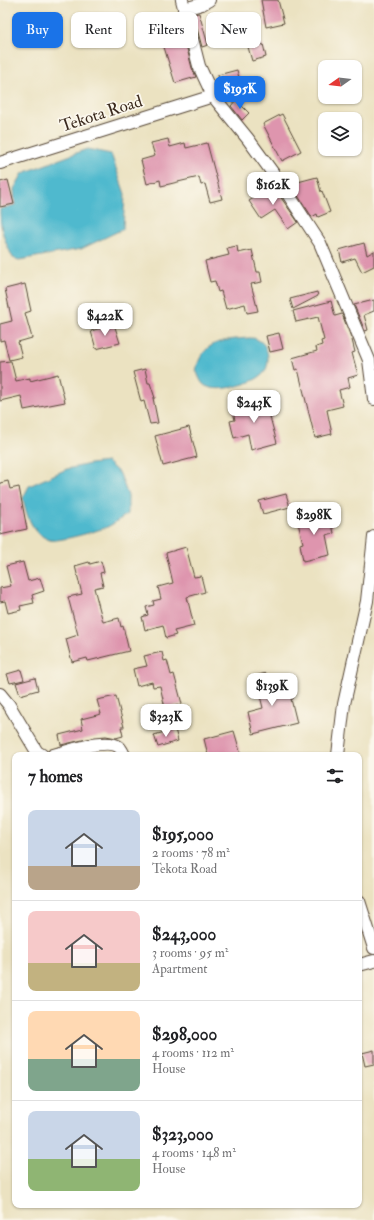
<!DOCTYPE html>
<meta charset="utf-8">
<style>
:root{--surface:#fff;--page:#f2f2f2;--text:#202124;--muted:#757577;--line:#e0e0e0;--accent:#1a73e8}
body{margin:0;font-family:"IM FELL Double Pica",serif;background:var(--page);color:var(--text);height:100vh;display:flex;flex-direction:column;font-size:15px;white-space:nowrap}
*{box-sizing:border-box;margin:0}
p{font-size:13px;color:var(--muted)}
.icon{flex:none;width:22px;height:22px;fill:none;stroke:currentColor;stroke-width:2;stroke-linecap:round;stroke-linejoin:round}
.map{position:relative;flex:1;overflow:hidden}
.side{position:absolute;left:12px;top:752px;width:350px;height:456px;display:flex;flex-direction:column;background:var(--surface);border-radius:8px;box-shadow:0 1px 3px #0004}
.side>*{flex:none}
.guide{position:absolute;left:12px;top:12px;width:350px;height:36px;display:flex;gap:8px}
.needle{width:26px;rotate:256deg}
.buttons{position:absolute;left:318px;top:60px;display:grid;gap:8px}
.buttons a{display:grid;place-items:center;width:44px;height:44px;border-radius:8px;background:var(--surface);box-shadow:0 1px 3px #0004;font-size:20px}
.price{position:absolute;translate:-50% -34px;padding:0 9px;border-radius:8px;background:#fff;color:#222;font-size:13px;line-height:26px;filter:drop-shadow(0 1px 2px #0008)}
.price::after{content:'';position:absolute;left:50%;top:24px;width:12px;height:9px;margin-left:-6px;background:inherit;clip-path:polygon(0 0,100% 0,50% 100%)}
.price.selected{background:var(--accent);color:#fff}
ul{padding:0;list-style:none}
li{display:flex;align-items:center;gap:12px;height:100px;padding:0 16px}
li+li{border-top:1px solid var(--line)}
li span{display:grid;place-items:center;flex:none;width:112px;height:80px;border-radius:8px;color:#555}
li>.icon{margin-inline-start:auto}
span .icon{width:48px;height:48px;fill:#fffc;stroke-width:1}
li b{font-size:17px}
h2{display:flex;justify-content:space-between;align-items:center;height:48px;padding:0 16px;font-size:17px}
.pill{padding:0 14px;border-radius:8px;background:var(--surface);box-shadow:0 1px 3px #0004;font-size:14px;line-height:36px}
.pill.selected{background:var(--accent);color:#fff}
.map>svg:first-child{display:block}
.water{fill:#50b9ce;stroke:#467276}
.building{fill:#de95ae}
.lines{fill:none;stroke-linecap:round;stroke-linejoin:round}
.minor-casing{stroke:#554636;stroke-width:14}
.minor{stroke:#fff;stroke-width:12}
.labels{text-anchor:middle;stroke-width:3.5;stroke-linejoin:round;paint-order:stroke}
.street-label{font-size:17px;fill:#3b2a1e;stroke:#fbf7ec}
</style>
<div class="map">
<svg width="374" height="1220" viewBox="0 0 374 1220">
<rect width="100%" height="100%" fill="#fbf7ec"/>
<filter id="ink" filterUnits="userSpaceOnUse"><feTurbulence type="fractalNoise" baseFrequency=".025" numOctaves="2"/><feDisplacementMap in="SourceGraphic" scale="8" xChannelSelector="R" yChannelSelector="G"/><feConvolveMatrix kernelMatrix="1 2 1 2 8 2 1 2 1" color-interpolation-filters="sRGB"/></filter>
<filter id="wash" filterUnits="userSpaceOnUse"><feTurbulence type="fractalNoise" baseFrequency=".012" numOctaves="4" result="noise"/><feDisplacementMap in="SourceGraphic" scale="16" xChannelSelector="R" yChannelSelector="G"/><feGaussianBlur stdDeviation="0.9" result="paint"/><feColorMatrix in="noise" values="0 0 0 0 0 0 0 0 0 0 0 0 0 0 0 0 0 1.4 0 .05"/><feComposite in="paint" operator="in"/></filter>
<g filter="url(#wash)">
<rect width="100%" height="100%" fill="#ebe2c1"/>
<g class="water">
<path d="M87 149 111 154 125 194 123 229 81 249 19 260 13 258C4 239 0 230 0 209L15 205 14 189 23 173Z"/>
<path d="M249 338C252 338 256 338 258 340 270 345 271 367 262 375 252 384 214 395 203 384 200 381 198 374 196 370 203 340 223 340 249 338Z"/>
<path d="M107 462 120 474 128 496V514C121 518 114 524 107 527 97 531 58 542 50 540 32 534 26 514 23 498L29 486 67 469 90 464Z"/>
</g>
<g id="blocks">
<g class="building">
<polygon points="261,0 278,0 284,23 266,27"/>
<polygon points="199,13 208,45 202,47 193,14"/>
<polygon points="178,14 192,68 196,77 175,83 156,21"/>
<polygon points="263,44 266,57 252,61 248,47"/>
<polygon points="237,70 242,89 223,94 218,75"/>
<polygon points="236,100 249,113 242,120 231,106"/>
<polygon points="282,114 301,151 282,161 263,124"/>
<polygon points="168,139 170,147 185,143 186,148 207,143 222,199 210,202 205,184 201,185 199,177 161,186 160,180 147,184 141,160 155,156 151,143"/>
<polygon points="317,177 321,192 322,191 330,212 318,217 317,214 312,217 289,182 292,179 294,183"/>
<polygon points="8,180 14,204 0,207 0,182"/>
<polygon points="270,182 298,222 288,229 275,210 261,219 249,201 263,192 261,189"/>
<polygon points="364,243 367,255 374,251 374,266 362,272 355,258 342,262 339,250"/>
<polygon points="237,246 238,253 252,250 257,272 260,272 262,282 251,284 258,311 247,313 245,304 226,309 221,291 218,292 215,281 210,282 205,261 229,255 227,248"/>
<polygon points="25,284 31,311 25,313 32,338 18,342 22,357 9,360 4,340 0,341 0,324 12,321 5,289"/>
<polygon points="317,292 318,296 293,309 290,299"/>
<polygon points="374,300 374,311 364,315 368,330 365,331 354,305"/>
<polygon points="331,301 335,316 342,314 352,340 355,352 352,353 358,375 348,378 350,387 339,390 343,406 327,410 332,434 315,438 298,369 295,370 292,358 317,351 316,347 322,345 321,341 324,340 318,317 296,322 293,311"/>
<polygon points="114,324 120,343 96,349 91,331"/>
<polygon points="279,333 283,349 270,352 266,336"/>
<polygon points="11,361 16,381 30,378 30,381 58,374 65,402 24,410 21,396 0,401 0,362"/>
<polygon points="145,369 148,383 150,383 155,398 153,398 158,423 150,424 144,401 141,402 133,372"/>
<polygon points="269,401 273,417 270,417 277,443 251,450 248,434 234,438 230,421 235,420 232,407 244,404 245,407"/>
<polygon points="189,427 197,457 163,466 155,436"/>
<polygon points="8,481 10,489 19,487 27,529 0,535 0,483"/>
<polygon points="286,494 290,507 263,514 259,501"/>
<polygon points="312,512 314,520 330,517 334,533 326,535 330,555 303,561 300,544 303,543 296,515"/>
<polygon points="186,547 194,577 201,576 205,592 187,597 194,626 174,631 176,635 166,638 163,625 145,630 142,617 148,615 146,607 154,605 153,601 161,599 158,587 173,583 166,553"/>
<polygon points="101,561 104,572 100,573 103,586 94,588 103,622 119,618 121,627 123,626 129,651 88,661 87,658 72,662 66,639 78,635 68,597 82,594 75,566 89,562 90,564"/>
<polygon points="23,562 28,581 40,578 44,591 32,595 34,603 20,606 21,610 8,613 5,601 0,602 0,588 11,586 6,566"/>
<polygon points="162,652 164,661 167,660 171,675 174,674 182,704 165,708 160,686 153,687 152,682 137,686 133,669 147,666 144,656"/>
<polygon points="21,670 24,680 10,683 7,674"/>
<polygon points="266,673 270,689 290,684 293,699 291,699 297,723 253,734 248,712 263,708 255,676"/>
<polygon points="35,678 38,690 20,695 16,683"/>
<polygon points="116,696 124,727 121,727 123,736 116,738 106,736 95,737 61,745 59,735 83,729 81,719 101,714 97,700"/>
<polygon points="175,729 178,741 158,747 154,735"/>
<polygon points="234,731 241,755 208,755 204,739"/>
<polygon points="374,1050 374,1064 365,1066 362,1053"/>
</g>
</g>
</g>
<g filter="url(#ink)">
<use href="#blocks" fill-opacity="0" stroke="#554636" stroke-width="1"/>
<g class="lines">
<defs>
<g id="minor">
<polyline points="182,0 199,66 213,96 248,139 286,191 320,243 369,360 374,399"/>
<polyline points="184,9 202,4 209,0"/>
<polyline points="0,163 213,96"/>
<polyline points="0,694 9,705 34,747 37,752 42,755"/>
<path d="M53 755C67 752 107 737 119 747 121 748 123 753 124 755"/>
<polyline points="338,755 344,704 367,601 374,537"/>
<polyline points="359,901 374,948"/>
<polyline points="359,965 374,961"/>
</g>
</defs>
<use href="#minor" class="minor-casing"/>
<use href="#minor" class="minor"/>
</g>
</g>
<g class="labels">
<g class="street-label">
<text transform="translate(101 113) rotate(-18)" y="6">Tekota Road</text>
</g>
</g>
</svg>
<div class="buttons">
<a><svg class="needle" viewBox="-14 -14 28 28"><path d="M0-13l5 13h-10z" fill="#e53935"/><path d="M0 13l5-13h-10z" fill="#757577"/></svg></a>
<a><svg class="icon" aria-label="layers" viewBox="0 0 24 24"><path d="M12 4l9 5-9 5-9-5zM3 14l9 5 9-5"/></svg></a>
</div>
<b class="price selected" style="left:240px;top:110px">$195K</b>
<b class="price" style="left:273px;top:206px">$162K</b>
<b class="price" style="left:105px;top:337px">$422K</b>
<b class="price" style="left:254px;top:424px">$243K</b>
<b class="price" style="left:314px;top:536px">$298K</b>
<b class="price" style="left:272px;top:707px">$139K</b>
<b class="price" style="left:166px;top:738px">$323K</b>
<div class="guide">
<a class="pill selected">Buy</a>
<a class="pill">Rent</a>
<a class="pill">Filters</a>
<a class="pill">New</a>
</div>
<section class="side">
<h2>7 homes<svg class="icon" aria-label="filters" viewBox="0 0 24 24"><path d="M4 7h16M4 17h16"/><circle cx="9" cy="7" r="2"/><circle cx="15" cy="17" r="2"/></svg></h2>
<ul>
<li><span style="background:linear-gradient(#c9d6e8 70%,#b9a48a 0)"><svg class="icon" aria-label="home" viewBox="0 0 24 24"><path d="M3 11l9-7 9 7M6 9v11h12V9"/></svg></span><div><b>$195,000</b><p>2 rooms · 78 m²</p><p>Tekota Road</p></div></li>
<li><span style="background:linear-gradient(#f6c9c9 65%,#c2b280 0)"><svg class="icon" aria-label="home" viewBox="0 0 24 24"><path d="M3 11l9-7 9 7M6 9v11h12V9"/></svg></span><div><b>$243,000</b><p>3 rooms · 95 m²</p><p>Apartment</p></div></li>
<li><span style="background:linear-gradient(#ffd9b3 60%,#7fa58c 0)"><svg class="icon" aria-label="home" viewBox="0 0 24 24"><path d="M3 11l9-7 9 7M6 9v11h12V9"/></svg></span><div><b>$298,000</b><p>4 rooms · 112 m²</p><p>House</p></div></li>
<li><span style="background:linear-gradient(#c9d6e8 60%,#8fb573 0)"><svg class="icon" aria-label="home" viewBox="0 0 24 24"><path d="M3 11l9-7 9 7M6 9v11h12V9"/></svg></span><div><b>$323,000</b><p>4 rooms · 148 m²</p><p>House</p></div></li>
</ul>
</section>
</div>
